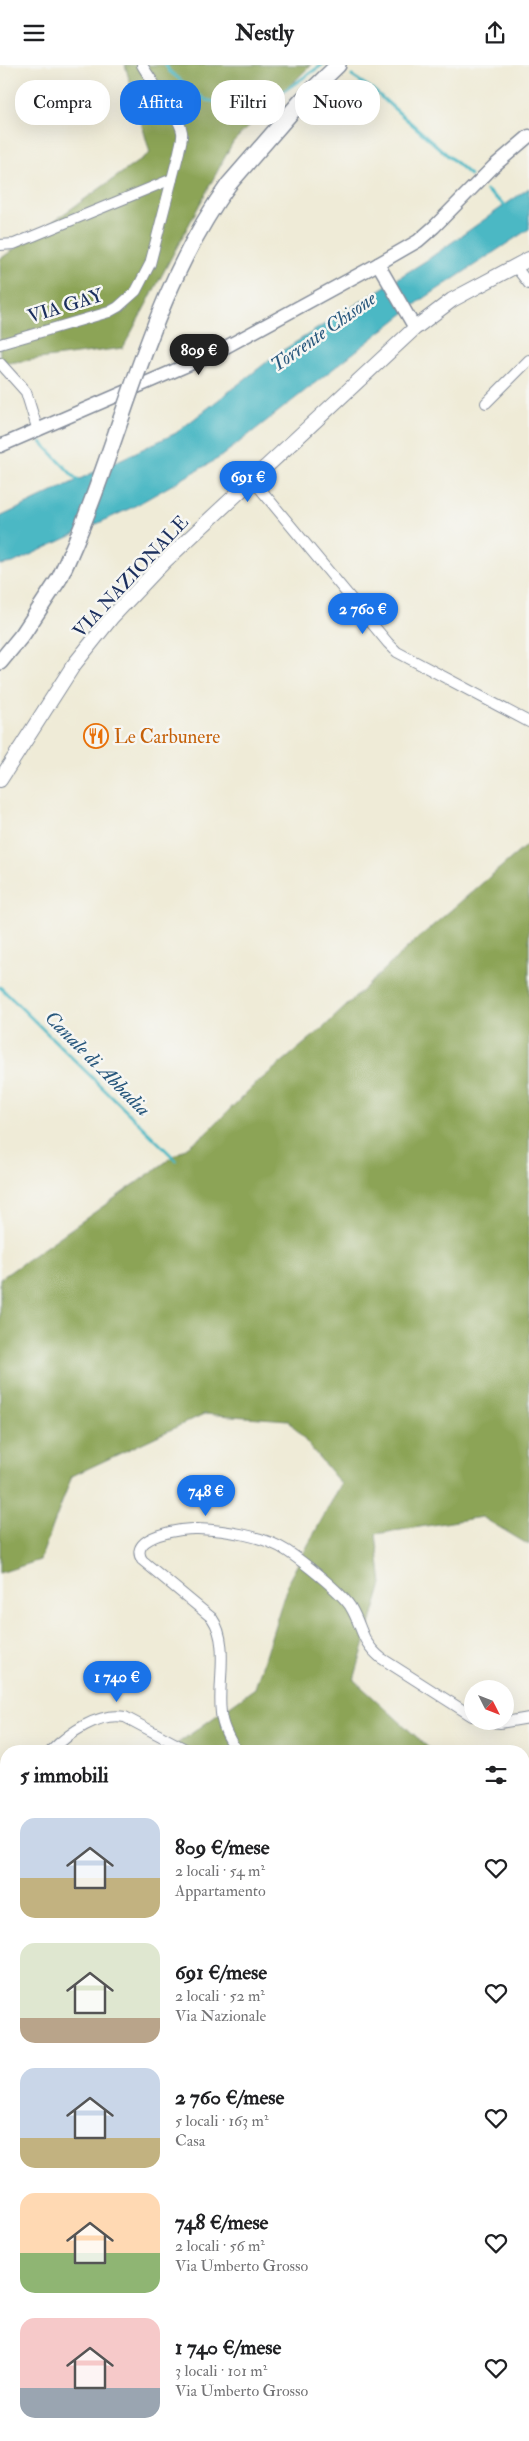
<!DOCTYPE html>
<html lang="it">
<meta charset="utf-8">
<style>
:root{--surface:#fff;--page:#f6f6f6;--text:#202124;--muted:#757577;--accent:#1a73e8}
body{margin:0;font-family:"IM FELL Double Pica",serif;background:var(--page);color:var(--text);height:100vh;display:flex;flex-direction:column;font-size:19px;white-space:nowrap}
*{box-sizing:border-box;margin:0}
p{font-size:16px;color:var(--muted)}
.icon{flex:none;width:28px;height:28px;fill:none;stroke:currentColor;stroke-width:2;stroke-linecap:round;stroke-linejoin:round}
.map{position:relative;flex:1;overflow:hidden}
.side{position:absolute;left:0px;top:1680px;width:530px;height:696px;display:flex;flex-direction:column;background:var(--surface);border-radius:20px 20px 0 0;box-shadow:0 5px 20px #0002}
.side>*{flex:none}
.top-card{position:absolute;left:15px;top:15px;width:500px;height:45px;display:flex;gap:10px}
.needle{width:32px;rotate:132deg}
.controls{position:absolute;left:464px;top:1615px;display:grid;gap:10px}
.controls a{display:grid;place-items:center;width:50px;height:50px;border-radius:50%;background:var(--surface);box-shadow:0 5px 20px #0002;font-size:25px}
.price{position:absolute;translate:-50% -42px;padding:0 11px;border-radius:18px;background:var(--accent);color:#fff;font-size:16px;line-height:32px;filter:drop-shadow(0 1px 2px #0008)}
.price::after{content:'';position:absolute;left:50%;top:30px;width:15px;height:11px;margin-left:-8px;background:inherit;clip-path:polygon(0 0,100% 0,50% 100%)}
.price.active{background:#222;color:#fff}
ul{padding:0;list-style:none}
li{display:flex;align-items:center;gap:15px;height:125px;padding:0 20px}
li span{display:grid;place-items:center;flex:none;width:140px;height:100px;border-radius:15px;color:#555}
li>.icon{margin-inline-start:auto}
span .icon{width:60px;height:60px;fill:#fffc;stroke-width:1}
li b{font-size:21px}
h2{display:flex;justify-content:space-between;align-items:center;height:60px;padding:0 20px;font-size:21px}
.chip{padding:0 18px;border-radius:20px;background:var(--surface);box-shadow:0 5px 20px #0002;font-size:18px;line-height:45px}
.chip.active{background:var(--accent);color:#fff}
header{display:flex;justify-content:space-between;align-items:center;height:65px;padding:0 20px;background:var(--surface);font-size:22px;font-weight:800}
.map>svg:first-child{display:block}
.forest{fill:#8ca456;stroke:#546a5a}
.water{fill:#4bb8c4;stroke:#337491}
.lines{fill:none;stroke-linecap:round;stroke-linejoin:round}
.stream{stroke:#4bb8c4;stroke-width:3}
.minor-casing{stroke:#858d9a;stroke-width:12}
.tertiary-casing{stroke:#858d9a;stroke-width:15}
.secondary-casing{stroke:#858d9a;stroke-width:16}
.primary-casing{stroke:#858d9a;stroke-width:18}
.minor{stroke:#fff;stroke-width:10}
.tertiary{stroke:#fff;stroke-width:12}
.secondary{stroke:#fff;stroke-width:14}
.primary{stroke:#fff;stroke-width:15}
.primary-bridge-casing{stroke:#858d9a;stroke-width:18;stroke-linecap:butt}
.primary-bridge{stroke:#fff;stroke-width:15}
.labels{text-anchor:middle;stroke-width:5;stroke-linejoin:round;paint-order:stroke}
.street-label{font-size:19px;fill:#1b2f5e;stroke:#f6f6f2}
.food-label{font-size:19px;fill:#c56008;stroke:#f6f6f2;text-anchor:start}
.water-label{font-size:20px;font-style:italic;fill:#29587d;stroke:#f6f6f2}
</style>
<header><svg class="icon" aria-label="menu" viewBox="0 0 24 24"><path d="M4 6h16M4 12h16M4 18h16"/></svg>Nestly<svg class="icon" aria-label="share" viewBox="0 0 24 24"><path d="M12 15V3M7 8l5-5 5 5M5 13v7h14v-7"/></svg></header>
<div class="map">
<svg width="529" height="2376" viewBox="0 0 529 2376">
<rect width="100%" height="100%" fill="#f6f6f2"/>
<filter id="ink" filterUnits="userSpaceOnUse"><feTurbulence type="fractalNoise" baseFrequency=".02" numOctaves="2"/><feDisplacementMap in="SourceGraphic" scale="10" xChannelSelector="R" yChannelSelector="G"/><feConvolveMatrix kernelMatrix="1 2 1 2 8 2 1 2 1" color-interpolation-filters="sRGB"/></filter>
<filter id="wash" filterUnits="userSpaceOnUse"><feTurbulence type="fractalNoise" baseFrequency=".0096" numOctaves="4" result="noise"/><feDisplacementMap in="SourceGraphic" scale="20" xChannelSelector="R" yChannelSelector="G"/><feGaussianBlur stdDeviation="1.12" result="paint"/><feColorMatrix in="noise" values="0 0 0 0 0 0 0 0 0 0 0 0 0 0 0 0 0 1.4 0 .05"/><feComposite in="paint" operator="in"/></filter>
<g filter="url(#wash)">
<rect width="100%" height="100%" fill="#efebd7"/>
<g class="forest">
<polygon points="125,0 311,0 233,77 123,283 0,299 0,194 150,88"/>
<polygon points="529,778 529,1480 482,1452 376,1469 382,1519 354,1615 432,1686 167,1686 255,1623 289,1515 341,1419 288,1355 204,1349 72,1411 40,1495 0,1508 0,1214 204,1070 251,1023 324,962 408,882"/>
<polygon points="524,1720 529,1721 529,1800 524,1800"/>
<polygon points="6,1817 6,1963 0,1962 0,1818"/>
<polygon points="524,1849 529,1851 529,1893 524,1899"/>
<polygon points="6,1967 6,2370 524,2370 524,1977 529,1978 529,2376 0,2376 0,1977"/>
</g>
<polygon class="water" points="529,123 529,164 420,236 219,393 133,442 13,498 0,500 0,452 176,368 277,289 427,195"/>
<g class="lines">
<g class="stream">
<polyline points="166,0 169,6 206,35 256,45 322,0"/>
<polyline points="352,11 372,24 470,110"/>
<polyline points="486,125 507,142"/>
<polyline points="41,377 79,417"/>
<polyline points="0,922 176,1095"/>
</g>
</g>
</g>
<g filter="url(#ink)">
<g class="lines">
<defs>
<g id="minor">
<polyline points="0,180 14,179 172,114"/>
<polyline points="515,201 529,219"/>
<path d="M0 279 109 247 118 242 136 226 150 199 179 87C180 81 183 73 182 67 179 50 152 18 142 0"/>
<polyline points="0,298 26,327 38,366"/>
<polyline points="486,338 529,295"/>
<polyline points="252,414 388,578 397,587 529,657"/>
<polyline points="485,1656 500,1658 529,1653"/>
<path d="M51 1686C69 1668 98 1647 125 1652L189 1686"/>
<path d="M237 1686C229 1674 222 1662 221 1648 217 1617 230 1579 212 1553L142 1495C127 1471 183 1463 198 1464 225 1465 265 1471 287 1486 302 1496 340 1526 350 1541 363 1562 360 1576 381 1593L472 1651"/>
<polyline points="0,1726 6,1727"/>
<polyline points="0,2299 6,2299"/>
<polyline points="0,2353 6,2347"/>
</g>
<g id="tertiary">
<polyline points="378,199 415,263"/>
<polyline points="0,381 213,289 378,199 418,176 434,162 494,101 529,71"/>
</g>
<polyline id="secondary" points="0,715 73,601 112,552 164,497 415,263 452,235 529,194"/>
<g id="primary">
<polyline points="229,119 302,35 338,0"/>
<polyline points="0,597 23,569 59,514"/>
</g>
</defs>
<use href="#minor" class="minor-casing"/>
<use href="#tertiary" class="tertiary-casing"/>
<use href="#secondary" class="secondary-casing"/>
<use href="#primary" class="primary-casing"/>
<use href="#minor" class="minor"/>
<use href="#tertiary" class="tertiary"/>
<use href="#secondary" class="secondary"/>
<use href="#primary" class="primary"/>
<defs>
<path id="primary-bridge" d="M59 514C121 385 144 237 229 119"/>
</defs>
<use href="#primary-bridge" class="primary-bridge-casing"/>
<use href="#primary-bridge" class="primary-bridge"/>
</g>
</g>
<defs>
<symbol id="restaurant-ring" viewBox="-11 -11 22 22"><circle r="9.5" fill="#f6f6f2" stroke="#e8710a" stroke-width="1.5"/><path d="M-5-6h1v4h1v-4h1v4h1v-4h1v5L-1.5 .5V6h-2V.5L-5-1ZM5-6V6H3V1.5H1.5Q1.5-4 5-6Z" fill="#e8710a"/></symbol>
</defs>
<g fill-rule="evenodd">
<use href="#restaurant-ring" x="82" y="657" width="28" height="28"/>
</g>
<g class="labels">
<g class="street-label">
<text transform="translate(65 240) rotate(-17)" y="7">VIA GAY</text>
<text transform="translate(130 511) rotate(-47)" y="7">VIA NAZIONALE</text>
</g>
<g class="food-label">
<text x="114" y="678">Le Carbunere</text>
</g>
<g class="water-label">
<text transform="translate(323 266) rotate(-35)" y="7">Torrente Chisone</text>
<text transform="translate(98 998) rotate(45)" y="7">Canale di Abbadia</text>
</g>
</g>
</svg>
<div class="controls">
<a><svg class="needle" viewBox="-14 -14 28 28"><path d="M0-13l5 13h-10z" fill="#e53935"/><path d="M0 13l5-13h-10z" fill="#757577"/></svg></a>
</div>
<b class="price active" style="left:199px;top:311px">809 €</b>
<b class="price" style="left:248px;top:438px">691 €</b>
<b class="price" style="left:363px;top:570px">2 760 €</b>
<b class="price" style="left:206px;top:1452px">748 €</b>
<b class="price" style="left:117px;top:1638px">1 740 €</b>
<div class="top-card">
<a class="chip">Compra</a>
<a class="chip active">Affitta</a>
<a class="chip">Filtri</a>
<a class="chip">Nuovo</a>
</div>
<section class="side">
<h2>5 immobili<svg class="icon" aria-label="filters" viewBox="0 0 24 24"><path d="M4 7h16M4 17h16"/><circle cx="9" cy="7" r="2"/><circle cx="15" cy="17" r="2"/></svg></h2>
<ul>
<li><span style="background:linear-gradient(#c9d6e8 60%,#c2b280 0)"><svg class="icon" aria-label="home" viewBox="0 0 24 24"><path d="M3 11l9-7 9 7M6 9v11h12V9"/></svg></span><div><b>809 €/mese</b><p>2 locali · 54 m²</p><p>Appartamento</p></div><svg class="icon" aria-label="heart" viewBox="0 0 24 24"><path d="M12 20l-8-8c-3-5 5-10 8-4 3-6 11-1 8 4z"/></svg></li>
<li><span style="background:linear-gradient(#dfe7d0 75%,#b9a48a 0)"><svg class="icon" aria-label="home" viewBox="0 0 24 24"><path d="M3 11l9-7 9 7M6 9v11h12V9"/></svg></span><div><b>691 €/mese</b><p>2 locali · 52 m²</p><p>Via Nazionale</p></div><svg class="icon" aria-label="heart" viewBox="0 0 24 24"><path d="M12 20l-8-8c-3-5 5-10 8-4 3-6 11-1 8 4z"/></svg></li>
<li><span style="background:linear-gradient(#c9d6e8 70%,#c2b280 0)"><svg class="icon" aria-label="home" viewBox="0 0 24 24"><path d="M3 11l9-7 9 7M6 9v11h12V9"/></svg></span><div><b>2 760 €/mese</b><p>5 locali · 163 m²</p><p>Casa</p></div><svg class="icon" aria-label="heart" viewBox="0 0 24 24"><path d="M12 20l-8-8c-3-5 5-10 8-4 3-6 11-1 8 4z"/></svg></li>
<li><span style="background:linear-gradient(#ffd9b3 60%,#8fb573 0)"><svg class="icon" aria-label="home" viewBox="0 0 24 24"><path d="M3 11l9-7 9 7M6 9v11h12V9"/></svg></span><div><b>748 €/mese</b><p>2 locali · 56 m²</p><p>Via Umberto Grosso</p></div><svg class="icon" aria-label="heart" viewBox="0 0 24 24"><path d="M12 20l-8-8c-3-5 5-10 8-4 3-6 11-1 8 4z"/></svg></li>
<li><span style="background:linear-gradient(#f6c9c9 70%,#9aa5b1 0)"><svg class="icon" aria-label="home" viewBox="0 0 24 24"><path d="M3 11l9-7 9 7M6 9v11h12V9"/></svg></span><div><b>1 740 €/mese</b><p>3 locali · 101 m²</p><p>Via Umberto Grosso</p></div><svg class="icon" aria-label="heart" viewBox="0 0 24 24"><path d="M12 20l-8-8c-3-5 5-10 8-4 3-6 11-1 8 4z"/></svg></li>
</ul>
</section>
</div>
